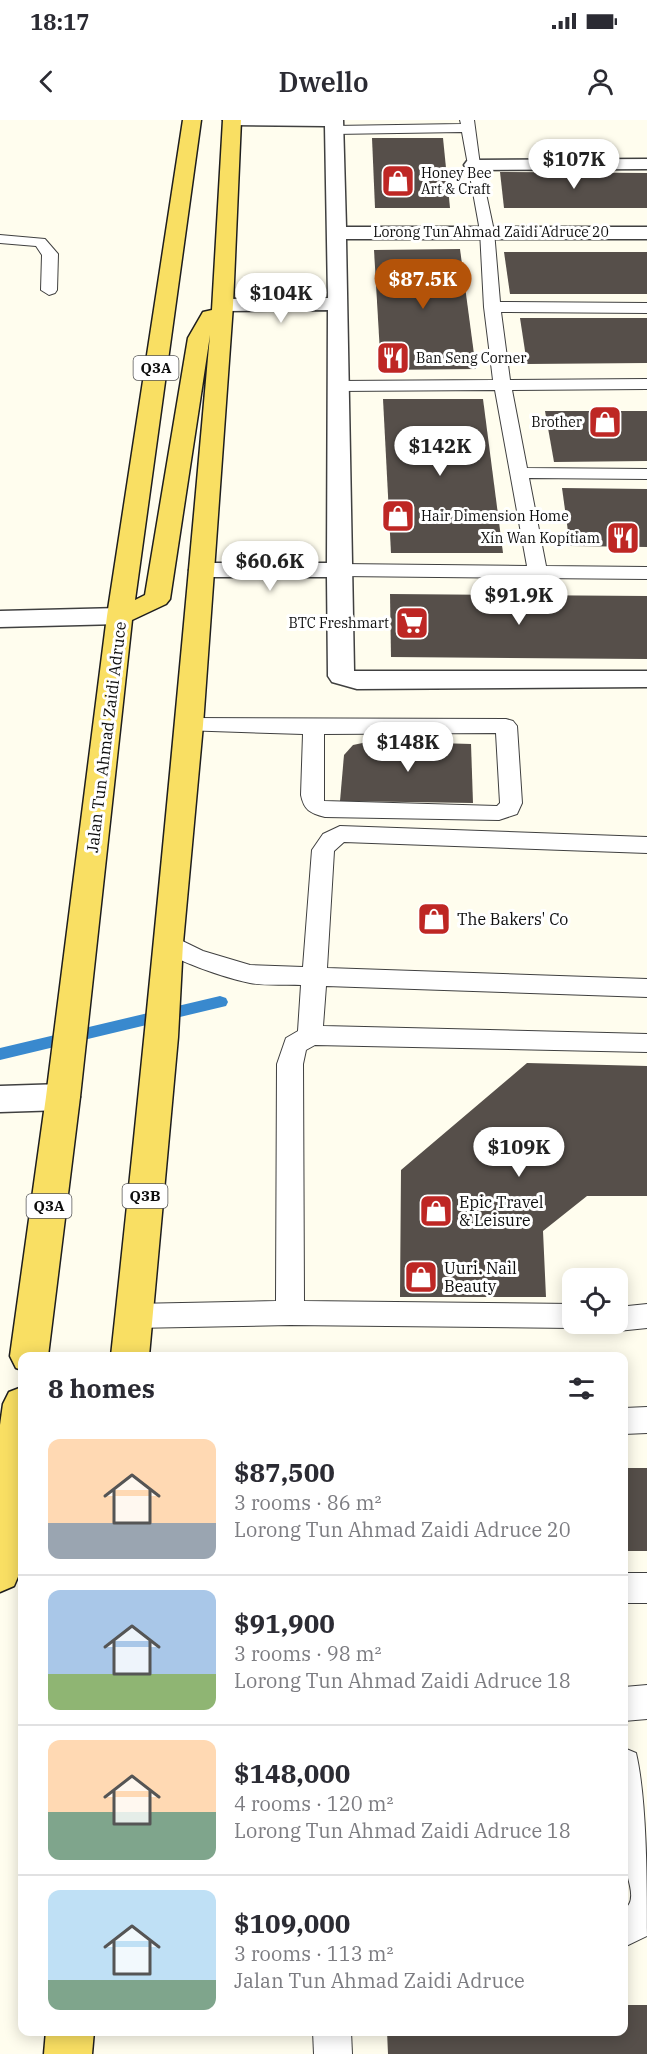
<!DOCTYPE html>
<meta charset="utf-8">
<style>
:root{--surface:#fff;--page:#f2f2f3;--text:#2b2b33;--muted:#7c7c81;--line:#e1e1e2;--accent:#b45309}
body{margin:0;font-family:"IBM Plex Serif",serif;background:var(--page);color:var(--text);height:100vh;display:flex;flex-direction:column;font-size:22px;white-space:nowrap}
*{box-sizing:border-box;margin:0}
p{font-size:20px;color:var(--muted)}
.icon{flex:none;width:33px;height:33px;fill:none;stroke:currentColor;stroke-width:2;stroke-linecap:round;stroke-linejoin:round}
.map{position:relative;flex:1;overflow:hidden}
.drawer{position:absolute;left:18px;top:1232px;width:610px;height:684px;display:flex;flex-direction:column;background:var(--surface);border-radius:12px;box-shadow:0 3px 15px #0003}
.drawer>*{flex:none}
.controls{position:absolute;left:562px;top:1148px;display:grid;gap:12px}
.controls a{display:grid;place-items:center;width:66px;height:66px;border-radius:12px;background:var(--surface);box-shadow:0 3px 15px #0003;font-size:30px}
.price{position:absolute;translate:-50% -51px;padding:0 14px;border-radius:21px;background:#fff;color:#222;font-size:20px;line-height:39px;filter:drop-shadow(0 2px 3px #0008)}
.price::after{content:'';position:absolute;left:50%;top:36px;width:18px;height:14px;margin-left:-9px;background:inherit;clip-path:polygon(0 0,100% 0,50% 100%)}
.price.active{background:var(--accent);color:#fff}
ul{padding:0;list-style:none}
li{display:flex;align-items:center;gap:18px;height:150px;padding:0 30px}
li+li{border-top:2px solid var(--line)}
li span{display:grid;place-items:center;flex:none;width:168px;height:120px;border-radius:12px;color:#555}
li>.icon{margin-inline-start:auto}
span .icon{width:72px;height:72px;fill:#fffc;stroke-width:1}
li b{font-size:26px}
h2{display:flex;justify-content:space-between;align-items:center;height:72px;padding:0 30px;font-size:26px}
.status{display:flex;justify-content:space-between;align-items:center;height:42px;padding:0 30px;background:var(--surface);direction:ltr}
.status svg{height:16px;fill:currentColor}
header{display:flex;justify-content:space-between;align-items:center;height:78px;padding:0 30px;background:var(--surface);font-size:27px;font-weight:600}
.map>svg:first-child{display:block}
.lines{fill:none;stroke-linecap:round;stroke-linejoin:round}
.stream{fill:#3989ce;fill-rule:evenodd}
.building{fill:#564f4a}
.service-casing{stroke:#404040;stroke-width:2}
.minor-casing{stroke:#404040;stroke-width:3}
.primary-casing{stroke:#1e1e1e;stroke-width:3}
.service{fill:#fff;fill-rule:evenodd}
.minor{fill:#fff;fill-rule:evenodd}
.primary{fill:#f9df63;fill-rule:evenodd}
.labels{text-anchor:middle;stroke-width:6;stroke-linejoin:round;paint-order:stroke}
.far-poi-label{font-size:14px;fill:#0d0d0d;stroke:#fff;text-anchor:start}
.far-street-label{font-size:14px;fill:#0d0d0d;stroke:#fff}
.shield{fill:#fff;stroke:#565656;stroke-width:1.5}
.shield-label{font-size:15px;font-weight:bold;fill:#0d0d0d}
.street-label{font-size:16px;fill:#0d0d0d;stroke:#fff}
.poi-label{font-size:16px;fill:#0d0d0d;stroke:#fff;text-anchor:start}
</style>
<div class="status"><b>18:17</b><svg viewBox="0 0 49 12"><path d="M0 12V9h3v3zM5 12V6h3v6zM10 12V3h3v9zM15 12V0h3v12zM26 1h20v11H26zM47 4h2v5h-2z"/></svg></div>
<header><svg class="icon" aria-label="back" viewBox="0 0 24 24"><path d="M15 5l-7 7 7 7"/></svg>Dwello<svg class="icon" aria-label="person" viewBox="0 0 24 24"><circle cx="12" cy="8" r="4"/><path d="M4 21q1-7 8-7t8 7"/></svg></header>
<div class="map">
<svg width="647" height="1934" viewBox="0 0 647 1934">
<rect width="100%" height="100%" fill="#fffdee"/>
<g class="lines">
<polygon class="stream" points="220,876 226,878 228,882 226,886 0,940 0,928"/>
</g>
<g class="building">
<polygon points="372,18 443,18 450,88 375,88"/>
<polygon points="500,52 647,53 647,88 504,88"/>
<polygon points="460,129 476,249 381,250 374,130"/>
<polygon points="504,132 647,132 647,174 510,174"/>
<polygon points="520,198 647,198 647,243 527,244"/>
<polygon points="383,279 483,279 503,433 391,433"/>
<polygon points="545,291 647,291 647,341 554,342"/>
<polygon points="562,368 647,369 647,427 570,426"/>
<polygon points="390,474 647,476 647,539 391,537"/>
<polygon points="372,621 471,624 473,683 340,681 344,635 353,625"/>
<polygon points="527,943 647,946 647,1076 587,1076 543,1111 546,1177 400,1177 401,1050"/>
<rect x="624" y="1348" width="23" height="83"/>
<polygon points="624,1885 647,1885 647,1934 388,1934 387,1911 624,1911"/>
</g>
<g class="lines">
<defs>
<g id="service">
<polygon points="460,0 474,0 480,45 494,111 500,182 647,183 647,193 501,192 510,260 647,259 647,269 512,270 527,348 647,349 647,359 529,358 546,446 647,447 647,459 340,456 333,454 330,450 333,446 340,444 527,446 495,270 337,271 329,266 337,261 493,260 484,187 480,111 462,12 334,14 327,10 334,6 461,4"/>
<polygon points="0,115 45,119 58,134 57,170 55,173 49,175 41,170 42,135 36,126 0,123"/>
<path d="M189 598 506 599 513 601 517 606 522 683 517 694 499 700 325 697C310 693 304 690 301 675L303 614 182 610 178 605 182 600ZM496 613 500 683 497 686 324 681V614Z"/>
<path d="M340 706 647 717V733L344 722 334 731 327 848 647 859V877L326 866 323 906 647 914V932L315 925 306 930 303 944 304 1181 573 1184V1203H584L583 1205 573 1208 290 1205 133 1208 123 1205 119 1196 123 1187 133 1184 276 1181 277 944 286 918 298 911 301 865C285 864 266 866 250 863 230 859 165 839 156 823L160 817 168 814 203 831 250 845 303 847 312 730 323 714Z"/>
<polygon points="647,1184 647,1208 618,1211 608,1208 606,1203 618,1203 618,1187"/>
<polygon points="647,1287 647,1313 624,1314 624,1288"/>
<rect x="624" y="1453" width="23" height="30"/>
<polygon points="647,1565 647,1599 624,1601 624,1567"/>
<path d="M624 1628 636 1633C647 1680 647 1764 647 1816L624 1827V1789C639 1781 626 1756 624 1742 620 1708 624 1663 624 1628Z"/>
<polygon points="313,1911 351,1911 352,1934 314,1934"/>
</g>
<g id="minor">
<polygon points="223,0 343,0 346,107 647,107 647,119 346,119 354,551 647,551 647,567 357,569 332,562 328,556 327,457 201,457 192,455 189,450 192,445 201,443 327,443 328,190 223,191 216,189 213,185 216,181 223,179 328,178 325,6 232,5 226,4"/>
<polygon points="647,39 647,49 473,50 467,49 464,45 467,41 473,40"/>
<polygon points="120,488 129,491 133,496 129,501 120,504 0,507 0,491"/>
<polygon points="63,964 75,968 80,977 75,986 63,990 0,992 0,966"/>
</g>
<g id="primary">
<path d="M183 0H201L135 480 145 475 188 218 203 192 212 190 223 0H241L233 185 203 605 183 823 178 917 149 1236H111C148 896 180 556 210 215L170 479 166 484 132 500 80 977 48 1236H22V1250L16 1248 10 1236 46 977 107 496Z"/>
<polygon points="22,1267 22,1435 20,1452 14,1466 0,1472 0,1305 3,1284 9,1272"/>
<polygon points="46,1911 94,1911 92,1934 44,1934"/>
</g>
</defs>
<use href="#service" class="service-casing"/>
<use href="#minor" class="minor-casing"/>
<use href="#primary" class="primary-casing"/>
<use href="#service" class="service"/>
<use href="#minor" class="minor"/>
<use href="#primary" class="primary"/>
</g>
<defs>
<symbol id="shop-square" viewBox="-11 -11 22 22"><rect x="-9" y="-9" width="18" height="18" rx="4" fill="#be2724" stroke="#fff"/><path d="M-5-2.5h2.3a2.7 3.5 0 0 1 5.4 0H5L5.5 6h-11ZM-1.5-2.5h3a1.5 2.3 0 0 0-3 0Z" fill="#fff"/></symbol>
<symbol id="restaurant-square" viewBox="-11 -11 22 22"><rect x="-9" y="-9" width="18" height="18" rx="4" fill="#be2724" stroke="#fff"/><path d="M-5-6h1v4h1v-4h1v4h1v-4h1v5L-1.5 .5V6h-2V.5L-5-1ZM5-6V6H3V1.5H1.5Q1.5-4 5-6Z" fill="#fff"/></symbol>
<symbol id="supermarket-square" viewBox="-11 -11 22 22"><rect x="-9" y="-9" width="18" height="18" rx="4" fill="#be2724" stroke="#fff"/><path d="M-6-5.5h2.5l.6 2H6L4.5 2H-2.5L-4.4-4H-6ZM-1.5 3.2a1.3 1.3 0 1 0 .1 0ZM3 3.2a1.3 1.3 0 1 0 .1 0Z" fill="#fff"/></symbol>
</defs>
<g fill-rule="evenodd">
<use href="#shop-square" x="379" y="42" width="38" height="38"/>
<use href="#restaurant-square" x="374" y="219" width="38" height="38"/>
<use href="#shop-square" x="586" y="283" width="38" height="38"/>
<use href="#shop-square" x="379" y="377" width="38" height="38"/>
<use href="#restaurant-square" x="604" y="399" width="38" height="38"/>
<use href="#supermarket-square" x="393" y="484" width="38" height="38"/>
<use href="#shop-square" x="415" y="780" width="38" height="38"/>
<use href="#shop-square" x="417" y="1072" width="38" height="38"/>
<use href="#shop-square" x="402" y="1138" width="38" height="38"/>
</g>
<g class="labels">
<g class="far-poi-label">
<text x="421" y="58">Honey Bee<tspan x="421" dy="16">Art &amp; Craft</tspan></text>
<text x="416" y="243">Ban Seng Corner</text>
<text x="582" y="307" text-anchor="end">Brother</text>
<text x="421" y="401">Hair Dimension Home</text>
<text x="600" y="423" text-anchor="end">Xin Wan Kopitiam</text>
<text x="389" y="508" text-anchor="end">BTC Freshmart</text>
</g>
<g class="far-street-label">
<text x="491" y="117">Lorong Tun Ahmad Zaidi Adruce 20</text>
</g>
<g class="shield">
<rect x="133.5" y="236" width="45" height="24" rx="4.5"/>
<rect x="122.5" y="1064" width="45" height="24" rx="4.5"/>
<rect x="26.5" y="1074" width="45" height="24" rx="4.5"/>
</g>
<g class="shield-label">
<text x="156" y="253">Q3A</text>
<text x="145" y="1081">Q3B</text>
<text x="49" y="1091">Q3A</text>
</g>
<g class="street-label">
<text transform="translate(106 617) rotate(-83)" y="6">Jalan Tun Ahmad Zaidi Adruce</text>
</g>
<g class="poi-label">
<text x="457" y="805">The Bakers' Co</text>
<text x="459" y="1088">Epic Travel<tspan x="459" dy="18">&amp; Leisure</tspan></text>
<text x="444" y="1154">Uuri. Nail<tspan x="444" dy="18">Beauty</tspan></text>
</g>
</g>
</svg>
<div class="controls">
<a><svg class="icon" aria-label="locate" viewBox="0 0 24 24"><circle cx="12" cy="12" r="6"/><path d="M12 2v4M12 18v4M2 12h4M18 12h4"/></svg></a>
</div>
<b class="price" style="left:574px;top:70px">$107K</b>
<b class="price active" style="left:423px;top:190px">$87.5K</b>
<b class="price" style="left:281px;top:204px">$104K</b>
<b class="price" style="left:440px;top:357px">$142K</b>
<b class="price" style="left:270px;top:472px">$60.6K</b>
<b class="price" style="left:519px;top:506px">$91.9K</b>
<b class="price" style="left:408px;top:653px">$148K</b>
<b class="price" style="left:519px;top:1058px">$109K</b>
<section class="drawer">
<h2>8 homes<svg class="icon" aria-label="filters" viewBox="0 0 24 24"><path d="M4 7h16M4 17h16"/><circle cx="9" cy="7" r="2"/><circle cx="15" cy="17" r="2"/></svg></h2>
<ul>
<li><span style="background:linear-gradient(#ffd9b3 70%,#9aa5b1 0)"><svg class="icon" aria-label="home" viewBox="0 0 24 24"><path d="M3 11l9-7 9 7M6 9v11h12V9"/></svg></span><div><b>$87,500</b><p>3 rooms · 86 m²</p><p>Lorong Tun Ahmad Zaidi Adruce 20</p></div></li>
<li><span style="background:linear-gradient(#a9c7e8 70%,#8fb573 0)"><svg class="icon" aria-label="home" viewBox="0 0 24 24"><path d="M3 11l9-7 9 7M6 9v11h12V9"/></svg></span><div><b>$91,900</b><p>3 rooms · 98 m²</p><p>Lorong Tun Ahmad Zaidi Adruce 18</p></div></li>
<li><span style="background:linear-gradient(#ffd9b3 60%,#7fa58c 0)"><svg class="icon" aria-label="home" viewBox="0 0 24 24"><path d="M3 11l9-7 9 7M6 9v11h12V9"/></svg></span><div><b>$148,000</b><p>4 rooms · 120 m²</p><p>Lorong Tun Ahmad Zaidi Adruce 18</p></div></li>
<li><span style="background:linear-gradient(#bfe0f5 75%,#7fa58c 0)"><svg class="icon" aria-label="home" viewBox="0 0 24 24"><path d="M3 11l9-7 9 7M6 9v11h12V9"/></svg></span><div><b>$109,000</b><p>3 rooms · 113 m²</p><p>Jalan Tun Ahmad Zaidi Adruce</p></div></li>
</ul>
</section>
</div>
